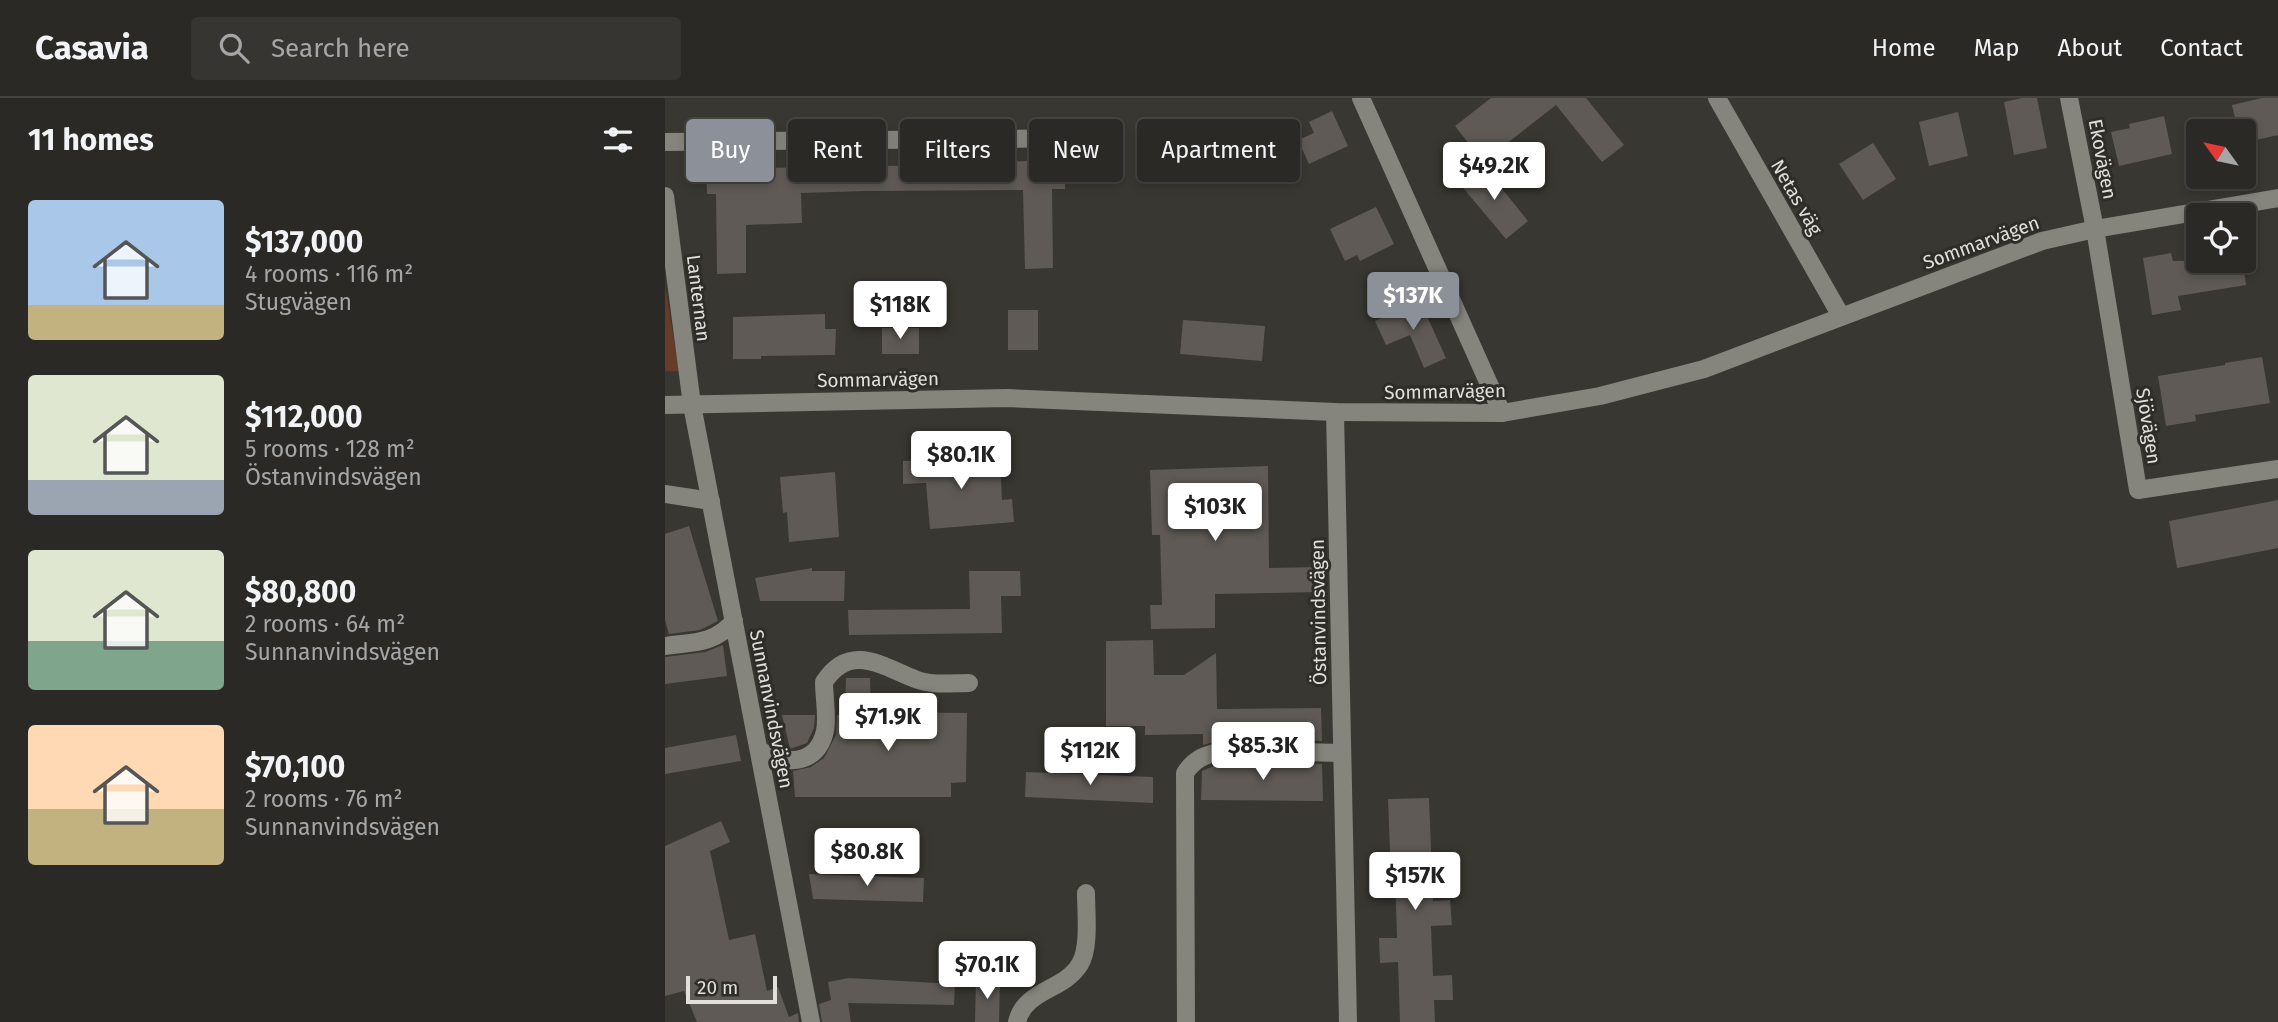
<!DOCTYPE html>
<meta charset="utf-8">
<style>
:root{--surface:#2a2925;--page:#363532;--text:#f1f3f6;--muted:#a5a6a7;--line:#464542;--accent:#8c9099}
body{margin:0;font-family:"Fira Sans",sans-serif;background:var(--page);color:var(--text);height:100vh;display:flex;flex-direction:column;font-size:26px;white-space:nowrap}
*{box-sizing:border-box;margin:0}
p{font-size:23px;color:var(--muted)}
.icon{flex:none;width:38px;height:38px;fill:none;stroke:currentColor;stroke-width:2;stroke-linecap:round;stroke-linejoin:round}
.map{position:relative;flex:1;overflow:hidden}
.drawer{display:flex;flex-direction:column;background:var(--surface);width:665px}
.drawer>*{flex:none}
.guide{position:absolute;left:21px;top:21px;width:665px;height:63px;display:flex;gap:14px}
.needle{width:46px;rotate:303deg}
.tools{position:absolute;left:1521px;top:21px;display:grid;gap:14px}
.tools a{display:grid;place-items:center;width:70px;height:70px;border-radius:7px;background:var(--surface);box-shadow:0 4px 10px #0003,0 0 0 2px var(--line);font-size:35px}
.scale{position:absolute;left:21px;bottom:18px;width:91px;box-sizing:border-box;padding-left:7px;border:4px solid #e0dfdc;border-top:0;font-size:19px;line-height:24px;white-space:nowrap;color:#e0dfdc;-webkit-text-stroke:5px #2e2d27;paint-order:stroke}
.price{position:absolute;translate:-50% -60px;padding:0 16px;border-radius:7px;background:#fff;color:#222;font-size:23px;line-height:46px;filter:drop-shadow(0 2px 4px #0008)}
.price::after{content:'';position:absolute;left:50%;top:42px;width:21px;height:16px;margin-left:-10px;background:inherit;clip-path:polygon(0 0,100% 0,50% 100%)}
.price.on{background:var(--accent);color:#fff}
ul{padding:0;list-style:none}
li{display:flex;align-items:center;gap:21px;height:175px;padding:0 28px}
li span{display:grid;place-items:center;flex:none;width:196px;height:140px;border-radius:7px;color:#555}
li>.icon{margin-inline-start:auto}
span .icon{width:84px;height:84px;fill:#fffc;stroke-width:1}
li b{font-size:30px}
h2{display:flex;justify-content:space-between;align-items:center;height:84px;padding:0 28px;font-size:30px}
.chip{padding:0 24px;border-radius:7px;background:var(--surface);box-shadow:0 4px 10px #0003,0 0 0 2px var(--line);font-size:24px;line-height:63px}
.chip.on{background:var(--accent);color:#fff}
header{display:flex;align-items:center;gap:42px;box-sizing:border-box;height:98px;padding:0 35px;background:var(--surface);border-bottom:2px solid var(--line)}
header strong{font-size:33px}
nav{display:flex;gap:38px;margin-inline-start:auto;font-size:24px}
.search{width:490px;height:63px;background:var(--page);display:flex;align-items:center;gap:18px;box-sizing:border-box;padding:0 24px;border-radius:7px;color:var(--muted);font-size:26px}
main{display:flex;flex:1;min-height:0}
.map>svg:first-child{display:block}
.green{fill:#663b29}
.building{fill:#5f5a55}
.lines{fill:none;stroke-linecap:round;stroke-linejoin:round}
.minor{stroke:#85847d;stroke-width:18}
.labels{text-anchor:middle;stroke-width:6;stroke-linejoin:round;paint-order:stroke}
.street-label{font-size:19px;fill:#e0dfdc;stroke:#2e2d27}
</style>
<header>
<strong>Casavia</strong>
<div class="search"><svg class="icon" aria-label="search" viewBox="0 0 24 24"><circle cx="10" cy="10" r="6"/><path d="M15 15l6 6"/></svg>Search here</div>
<nav><a>Home</a><a>Map</a><a>About</a><a>Contact</a></nav>
</header>
<main>
<section class="drawer">
<h2>11 homes<svg class="icon" aria-label="filters" viewBox="0 0 24 24"><path d="M4 7h16M4 17h16"/><circle cx="9" cy="7" r="2"/><circle cx="15" cy="17" r="2"/></svg></h2>
<ul>
<li><span style="background:linear-gradient(#a9c7e8 75%,#c2b280 0)"><svg class="icon" aria-label="home" viewBox="0 0 24 24"><path d="M3 11l9-7 9 7M6 9v11h12V9"/></svg></span><div><b>$137,000</b><p>4 rooms · 116 m²</p><p>Stugvägen</p></div></li>
<li><span style="background:linear-gradient(#dfe7d0 75%,#9aa5b1 0)"><svg class="icon" aria-label="home" viewBox="0 0 24 24"><path d="M3 11l9-7 9 7M6 9v11h12V9"/></svg></span><div><b>$112,000</b><p>5 rooms · 128 m²</p><p>Östanvindsvägen</p></div></li>
<li><span style="background:linear-gradient(#dfe7d0 65%,#7fa58c 0)"><svg class="icon" aria-label="home" viewBox="0 0 24 24"><path d="M3 11l9-7 9 7M6 9v11h12V9"/></svg></span><div><b>$80,800</b><p>2 rooms · 64 m²</p><p>Sunnanvindsvägen</p></div></li>
<li><span style="background:linear-gradient(#ffd9b3 60%,#c2b280 0)"><svg class="icon" aria-label="home" viewBox="0 0 24 24"><path d="M3 11l9-7 9 7M6 9v11h12V9"/></svg></span><div><b>$70,100</b><p>2 rooms · 76 m²</p><p>Sunnanvindsvägen</p></div></li>
</ul>
</section>
<div class="map">
<svg width="1613" height="924" viewBox="0 0 1613 924">
<rect width="100%" height="100%" fill="#383731"/>
<polygon class="green" points="0,187 14,273 0,273"/>
<g class="building">
<polygon points="826,0 921,0 959,47 937,64 891,7 818,64 790,28"/>
<polygon points="1357,0 1372,0 1382,50 1349,57 1339,4"/>
<polygon points="1597,0 1613,0 1613,37 1578,45 1578,33 1573,33 1567,7"/>
<polygon points="667,13 683,48 644,66 633,42 649,35 644,24"/>
<polygon points="1293,14 1303,58 1264,68 1254,24"/>
<polygon points="1499,18 1507,56 1454,68 1446,34 1465,30 1464,26"/>
<polygon points="1208,45 1231,81 1198,102 1174,66"/>
<polygon points="362,63 401,64 400,91 387,91 388,170 360,171 358,92 200,93 136,95 137,125 81,127 81,175 52,176 51,96 42,96 41,71 280,67"/>
<polygon points="817,66 863,123 841,141 794,85"/>
<polygon points="711,109 729,146 695,163 692,157 680,163 665,131"/>
<polygon points="1506,155 1508,163 1578,163 1581,187 1513,198 1516,212 1487,217 1478,160"/>
<polygon points="755,203 781,260 759,270 745,237 721,247 710,223"/>
<rect x="343" y="212" width="30" height="40"/>
<polygon points="160,216 160,231 171,231 170,257 96,258 96,261 68,261 68,219"/>
<polygon points="518,222 600,228 597,263 515,256"/>
<rect x="217" y="230" width="37" height="26"/>
<polygon points="1597,259 1605,305 1530,317 1531,323 1501,328 1493,278 1560,267 1560,265"/>
<polygon points="335,360 337,402 347,401 349,424 265,431 261,385 238,386 238,363"/>
<polygon points="603,368 604,470 654,469 654,494 550,496 550,530 486,531 485,507 497,507 495,437 487,437 485,372"/>
<polygon points="170,374 174,439 124,444 122,414 118,415 115,379"/>
<polygon points="1613,402 1613,450 1512,470 1504,423"/>
<polygon points="24,428 53,523 35,532 4,536 0,522 0,436"/>
<polygon points="147,470 147,473 180,473 179,503 95,503 90,480"/>
<polygon points="304,473 355,473 356,498 336,498 337,535 184,537 183,512 305,511"/>
<polygon points="488,542 489,577 519,577 551,555 552,611 656,610 657,643 560,641 538,647 538,636 480,637 480,628 441,628 441,543"/>
<polygon points="58,547 62,578 0,586 0,559 40,554"/>
<polygon points="181,580 205,580 206,614 302,615 301,684 286,685 286,699 130,699 128,673 146,669 159,660 171,637 172,617 180,617"/>
<polygon points="117,617 150,617 149,630 142,645 125,651"/>
<polygon points="71,637 76,663 0,676 0,650"/>
<polygon points="561,663 657,666 658,703 536,702 537,673"/>
<polygon points="361,674 488,679 488,705 360,699"/>
<polygon points="764,700 768,803 785,802 787,827 766,828 768,878 787,877 788,902 769,902 770,924 735,924 733,864 715,865 714,840 732,840 730,778 726,778 723,701"/>
<polygon points="56,723 65,744 45,753 64,842 90,836 102,893 113,889 124,919 133,915 134,924 32,924 19,893 0,898 0,748"/>
<polygon points="144,776 259,780 258,804 148,801"/>
<polygon points="184,880 290,886 289,907 183,905 186,924 157,924 154,906 166,902 163,884"/>
<polygon points="311,882 335,882 334,924 310,924"/>
</g>
<g class="lines">
<g class="minor">
<polyline points="696,0 837,315"/>
<polyline points="1052,0 1176,218"/>
<polyline points="1404,0 1430,131 1473,392 1613,371"/>
<polyline points="0,44 432,40"/>
<polyline points="0,98 27,307 146,924"/>
<polyline points="0,307 342,300 670,314 837,315 935,298 1039,271 1377,143 1430,131 1613,100"/>
<polyline points="670,314 683,924"/>
<polyline points="0,396 46,403"/>
<path d="M0 548C28 544 50 546 69 523"/>
<path d="M94 652C118 667 152 669 160 633 163 619 159 599 159 584 185 544 217 568 250 581 267 588 286 585 304 585"/>
<path d="M352 924C360 891 399 893 415 866 425 850 421 814 421 795"/>
<path d="M521 924 520 675C531 659 541 657 560 652L677 655"/>
</g>
</g>
<g class="labels">
<g class="street-label">
<text transform="translate(1438 61) rotate(79)" y="7">Ekovägen</text>
<text transform="translate(1132 99) rotate(60)" y="7">Netas väg</text>
<text transform="translate(1316 144) rotate(-20)" y="7">Sommarvägen</text>
<text transform="translate(34 200) rotate(83)" y="7">Lanternan</text>
<text transform="translate(213 281) rotate(-1)" y="7">Sommarvägen</text>
<text transform="translate(780 293) rotate(-1)" y="7">Sommarvägen</text>
<text transform="translate(1484 328) rotate(81)" y="7">Sjövägen</text>
<text transform="translate(653 514) rotate(-91)" y="7">Östanvindsvägen</text>
<text transform="translate(107 611) rotate(79)" y="7">Sunnanvindsvägen</text>
</g>
</g>
</svg>
<div class="tools">
<a><svg class="needle" viewBox="-14 -14 28 28"><path d="M0-13l5 13h-10z" fill="#e53935"/><path d="M0 13l5-13h-10z" fill="#a5a6a7"/></svg></a>
<a><svg class="icon" aria-label="locate" viewBox="0 0 24 24"><circle cx="12" cy="12" r="6"/><path d="M12 2v4M12 18v4M2 12h4M18 12h4"/></svg></a>
</div>
<div class="scale">20 m</div>
<b class="price" style="left:829px;top:104px">$49.2K</b>
<b class="price on" style="left:748px;top:234px">$137K</b>
<b class="price" style="left:235px;top:243px">$118K</b>
<b class="price" style="left:296px;top:393px">$80.1K</b>
<b class="price" style="left:550px;top:445px">$103K</b>
<b class="price" style="left:223px;top:655px">$71.9K</b>
<b class="price" style="left:598px;top:684px">$85.3K</b>
<b class="price" style="left:425px;top:689px">$112K</b>
<b class="price" style="left:202px;top:790px">$80.8K</b>
<b class="price" style="left:750px;top:814px">$157K</b>
<b class="price" style="left:322px;top:903px">$70.1K</b>
<div class="guide">
<a class="chip on">Buy</a>
<a class="chip">Rent</a>
<a class="chip">Filters</a>
<a class="chip">New</a>
<a class="chip">Apartment</a>
</div>
</div>
</main>
